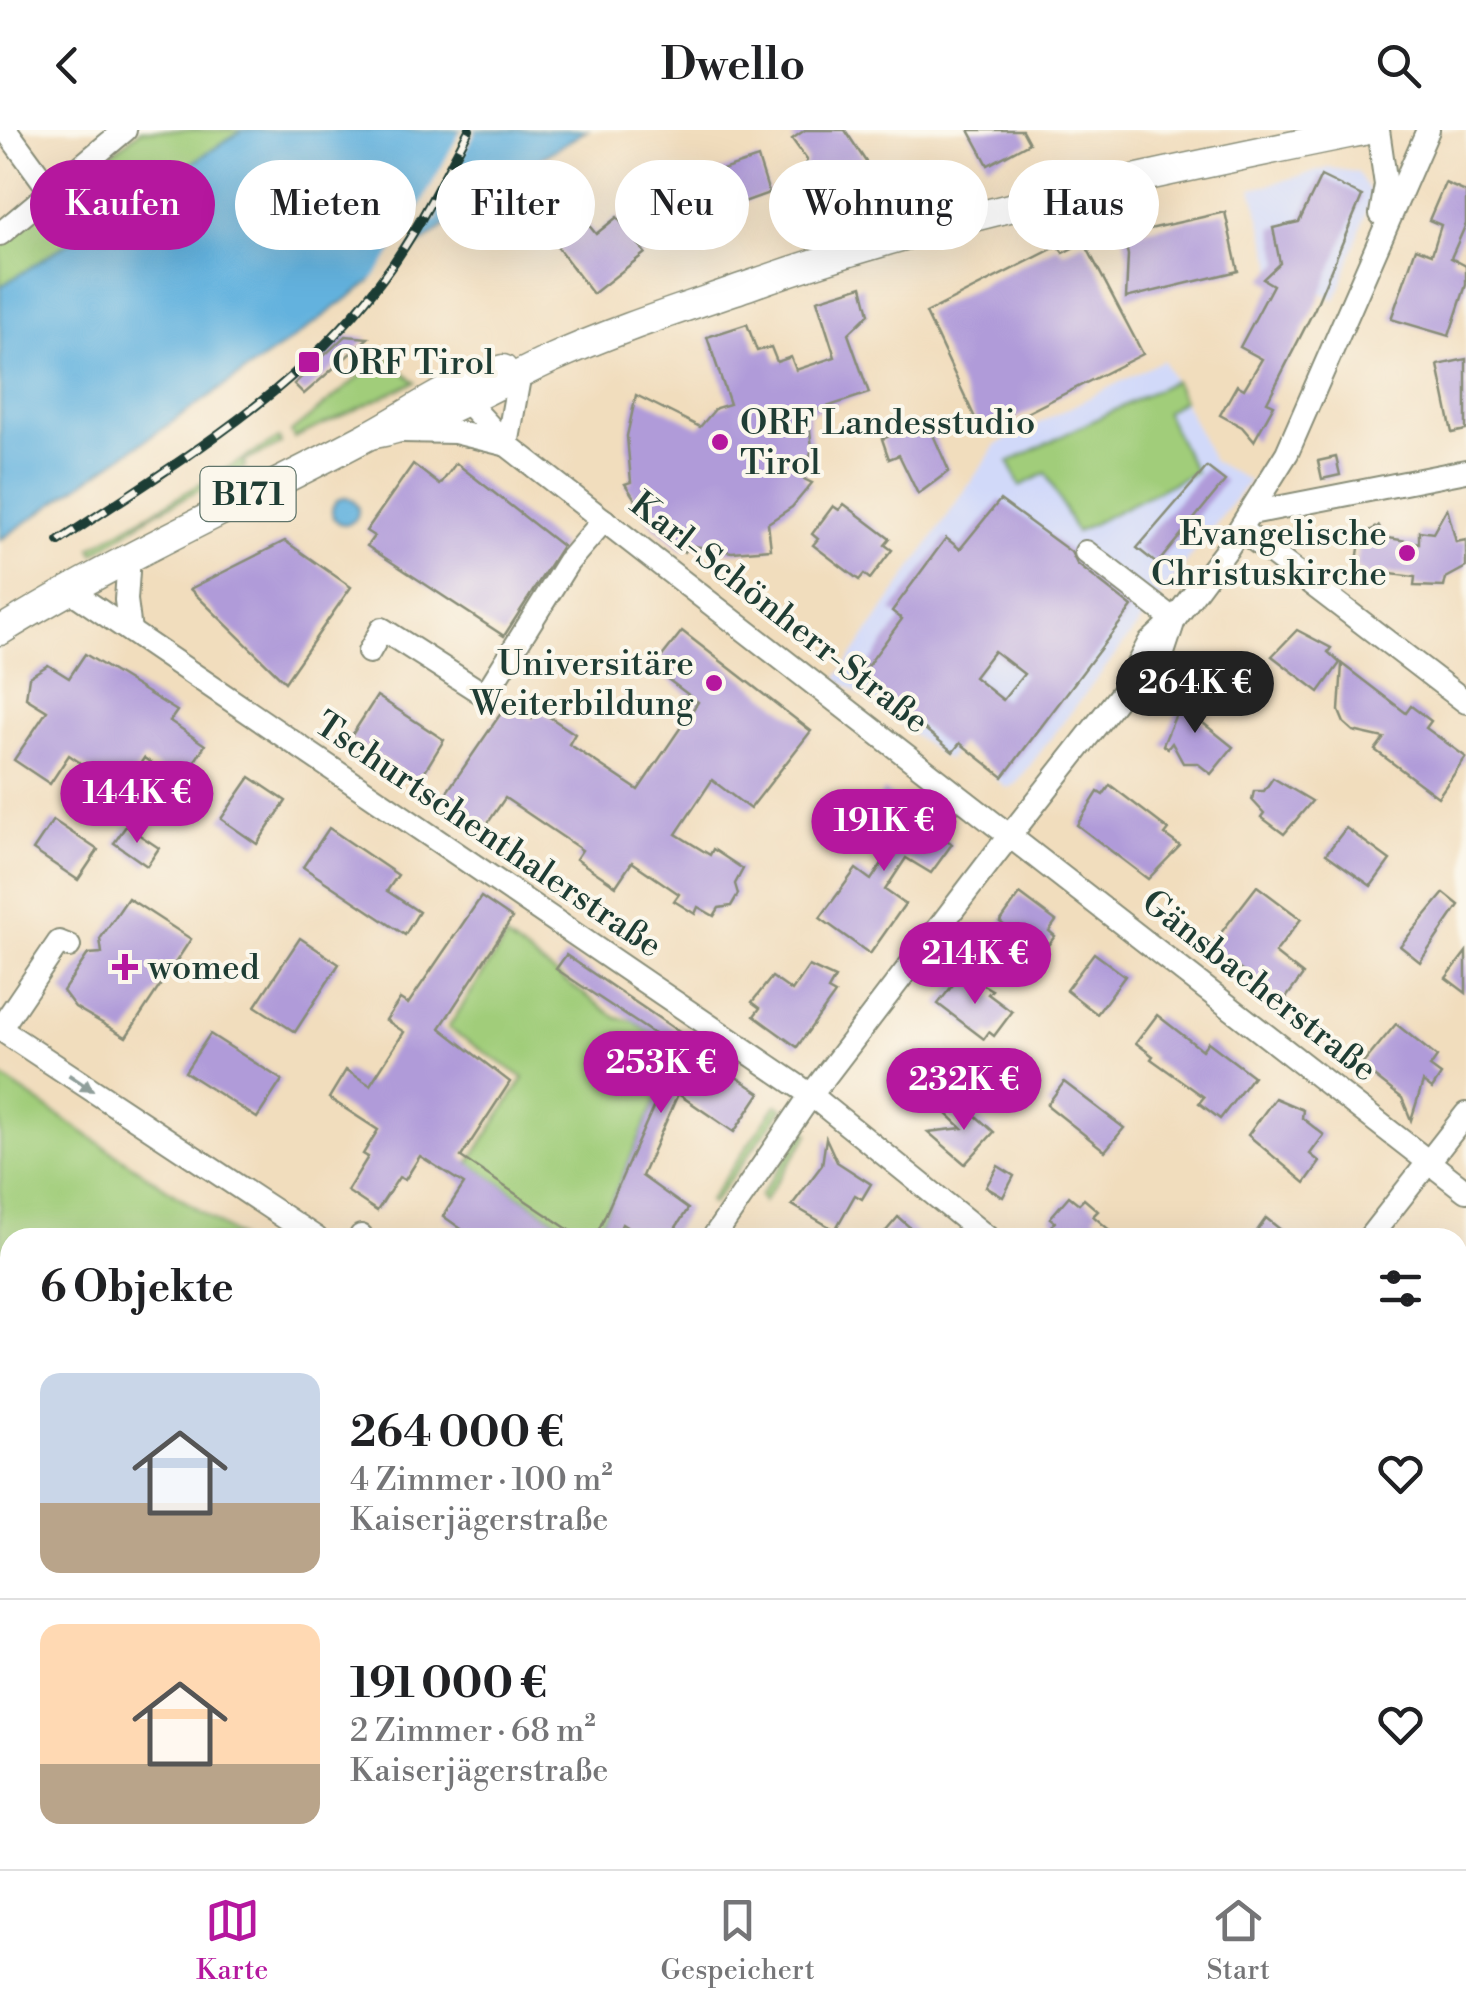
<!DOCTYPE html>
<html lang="de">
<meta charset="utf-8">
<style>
:root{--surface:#fff;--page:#f6f6f6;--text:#202124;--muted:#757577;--line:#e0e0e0;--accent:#b5179e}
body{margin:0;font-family:"Libre Bodoni",serif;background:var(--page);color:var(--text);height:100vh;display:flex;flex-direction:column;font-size:38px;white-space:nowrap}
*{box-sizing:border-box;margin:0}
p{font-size:32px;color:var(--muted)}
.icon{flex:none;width:55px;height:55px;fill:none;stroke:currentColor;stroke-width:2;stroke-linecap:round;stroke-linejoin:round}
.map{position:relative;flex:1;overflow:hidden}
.side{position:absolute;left:0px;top:1098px;width:1468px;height:642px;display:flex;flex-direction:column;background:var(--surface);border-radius:30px 30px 0 0;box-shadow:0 10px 40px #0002}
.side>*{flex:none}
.top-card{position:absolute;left:30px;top:30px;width:1408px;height:90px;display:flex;gap:20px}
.price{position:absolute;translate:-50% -85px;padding:0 22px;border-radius:35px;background:var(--accent);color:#fff;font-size:32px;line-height:65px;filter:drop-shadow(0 2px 5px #0008)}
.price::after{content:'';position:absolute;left:50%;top:60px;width:30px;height:22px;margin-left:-15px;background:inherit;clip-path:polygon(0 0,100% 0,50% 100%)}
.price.on{background:#222;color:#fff}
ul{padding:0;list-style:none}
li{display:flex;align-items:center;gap:30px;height:250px;padding:0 40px}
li+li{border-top:2px solid var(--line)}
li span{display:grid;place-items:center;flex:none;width:280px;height:200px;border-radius:20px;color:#555}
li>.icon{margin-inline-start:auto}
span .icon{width:120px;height:120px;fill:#fffc;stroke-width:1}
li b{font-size:42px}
h2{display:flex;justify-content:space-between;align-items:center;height:120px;padding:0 40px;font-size:42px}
.pill{padding:0 35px;border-radius:45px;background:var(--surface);box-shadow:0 10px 40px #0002;font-size:35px;line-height:90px}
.pill.on{background:var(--accent);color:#fff}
header{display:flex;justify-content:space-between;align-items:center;height:130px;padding:0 40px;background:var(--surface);font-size:45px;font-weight:600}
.tab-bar{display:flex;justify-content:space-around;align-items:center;height:140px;border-top:2px solid var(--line);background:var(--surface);font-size:28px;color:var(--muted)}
.tab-bar a{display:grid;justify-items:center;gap:5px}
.tab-bar .on{color:var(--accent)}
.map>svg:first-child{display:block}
.built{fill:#d1d9f9}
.green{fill:#a1cd7a;stroke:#608557;stroke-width:2.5}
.water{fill:#64b2de;stroke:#427889;stroke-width:2.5}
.pier{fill:#f1ddbd}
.building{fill:#b09bd9;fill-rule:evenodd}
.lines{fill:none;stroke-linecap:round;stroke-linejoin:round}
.minor-casing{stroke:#888d78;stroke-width:26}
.major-casing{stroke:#888d78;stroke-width:31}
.minor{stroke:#fff;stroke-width:22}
.major{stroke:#fff;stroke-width:28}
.rail-casing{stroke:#1f3d34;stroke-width:10}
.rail{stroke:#fbf7ec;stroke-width:6;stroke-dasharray:19;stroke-linecap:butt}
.oneway{fill:#8f9e9a}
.poi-dot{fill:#b5179e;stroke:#fbf7ec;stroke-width:4}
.labels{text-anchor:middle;stroke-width:8;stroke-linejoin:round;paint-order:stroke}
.shield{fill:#fbf7ec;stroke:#61756b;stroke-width:2.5}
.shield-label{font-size:32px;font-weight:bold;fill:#1f3d34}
.poi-label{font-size:35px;fill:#1f3d34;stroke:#fbf7ec;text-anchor:start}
.street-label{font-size:35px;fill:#1f3d34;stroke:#fbf7ec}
</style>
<header><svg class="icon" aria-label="back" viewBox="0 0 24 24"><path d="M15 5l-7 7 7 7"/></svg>Dwello<svg class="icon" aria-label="search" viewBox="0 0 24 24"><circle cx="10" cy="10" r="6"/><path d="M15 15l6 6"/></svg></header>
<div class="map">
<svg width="1466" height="1739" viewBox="0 0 1466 1739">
<rect width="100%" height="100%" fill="#fbf7ec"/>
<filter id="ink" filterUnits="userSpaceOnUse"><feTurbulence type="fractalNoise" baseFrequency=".01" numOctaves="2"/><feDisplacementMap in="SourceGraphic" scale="20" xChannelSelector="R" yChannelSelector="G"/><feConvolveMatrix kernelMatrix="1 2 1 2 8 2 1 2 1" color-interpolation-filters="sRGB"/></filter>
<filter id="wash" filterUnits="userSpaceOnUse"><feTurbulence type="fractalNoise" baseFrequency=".0048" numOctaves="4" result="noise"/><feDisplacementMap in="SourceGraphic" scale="40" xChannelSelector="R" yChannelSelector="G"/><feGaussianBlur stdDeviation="2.25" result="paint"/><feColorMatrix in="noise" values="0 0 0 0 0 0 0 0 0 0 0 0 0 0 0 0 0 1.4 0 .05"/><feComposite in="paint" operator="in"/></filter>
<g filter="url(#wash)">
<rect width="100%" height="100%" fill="#f1ddbd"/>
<g class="built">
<polygon points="1329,38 1357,42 1372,64 1336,170 1274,139 1252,59"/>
<polygon points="1163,230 1213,331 1249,351 1015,655 1006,658 995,648 998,643 960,614 947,630 837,548 996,315"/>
<polygon points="1458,1529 1466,1536 1466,1739 1202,1739 1190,1730 1458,1730"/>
<polygon points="924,1730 1088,1730 1099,1739 917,1739"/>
</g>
<g class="green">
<polygon points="141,0 243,0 0,157 0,114"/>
<polygon points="385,226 415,252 294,308 291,302"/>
<polygon points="1174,251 1183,270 1165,282 1195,342 1076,402 1046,343 1020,356 1009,332"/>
<polygon points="279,308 281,314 243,332 245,337 153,384 94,424 91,418"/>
<polygon points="506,808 617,888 633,891 672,916 659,942 667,946 595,1107 581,1107 469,1033 524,948 448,898"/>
<polygon points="0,946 238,1107 10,1108 10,1499 0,1512"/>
<polygon points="776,975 783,978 712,1074 709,1071"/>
<polygon points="805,1000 809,1004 763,1072 760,1066"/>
<polygon points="1458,1529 1466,1536 1466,1739 1407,1739 1414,1730 1458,1730"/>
<polygon points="10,1628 10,1730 158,1730 151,1739 0,1739 0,1641"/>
<polygon points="1190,1730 1243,1730 1254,1739 1202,1739"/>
</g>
<g class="water">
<polygon points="243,0 587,0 515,44 297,206 0,410 0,157"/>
<circle cx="345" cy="381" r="13"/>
</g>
<polygon class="pier" points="461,0 476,0 436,77 438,89 426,94 402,134 363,163 406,103"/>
<g id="blocks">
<g class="building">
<polygon points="805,0 845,0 874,44 833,70 819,49 804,40 807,30 792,9"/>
<polygon points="969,0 1022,0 1029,13 988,35"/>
<polygon points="758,28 769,63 741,73 738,85 729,92 712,83 683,93 671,57"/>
<polygon points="1321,46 1362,66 1315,178 1267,272 1274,275 1254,311 1242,297 1220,285 1237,255 1244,259 1262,229 1240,217 1273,155 1263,149 1280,133 1273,98 1299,92"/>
<polygon points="1445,53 1466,62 1466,94 1451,128 1466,136 1466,155 1449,206 1391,189 1416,118 1432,124 1441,95 1429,90"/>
<polygon points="1225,82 1238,141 1126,168 1128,125 1123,105"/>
<polygon points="582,87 596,104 617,87 645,123 593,164 552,110"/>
<polygon points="1084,112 1143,224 983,305 926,183 1058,116 1063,123"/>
<polygon points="862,156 869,184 848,204 869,263 808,283 812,318 804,349 812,353 792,377 768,393 771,419 732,422 689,415 684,422 649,391 625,354 631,352 627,306 636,265 700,297 716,278 730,274 707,207 747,194 757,221 771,217 777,232 791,227 796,240 835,227 817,170"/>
<polygon points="345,206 368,208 304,264 294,254"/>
<polygon points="1466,229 1466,300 1452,303 1438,235"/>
<polygon points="927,291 949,341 918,364 899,325 889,329 882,309"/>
<polygon points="1336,327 1340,345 1322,349 1318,331"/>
<polygon points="456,333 562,416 504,506 367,416 374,406 366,401 413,334 440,355"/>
<polygon points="1207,337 1225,351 1157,434 1137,418"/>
<path d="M1000 370 1071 422 1077 434 1132 477 1003 647 960 613 953 622 860 546 902 489 892 481 946 408 960 419ZM994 521 1024 544 1003 570 974 547Z"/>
<polygon points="844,374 890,409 885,415 892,420 870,449 864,444 859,450 813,415 818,409 812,404 833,376 839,380"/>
<polygon points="1447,378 1456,412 1466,410 1466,437 1446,448 1444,457 1414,456 1415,447 1383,443 1369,448 1356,438 1361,405 1379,396 1382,407 1419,413 1419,401 1433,403"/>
<polygon points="285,411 351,457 285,552 190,459"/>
<polygon points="1297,500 1331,518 1328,522 1340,533 1319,562 1272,526"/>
<polygon points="682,501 811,601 750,679 712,650 676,704 710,725 713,719 743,739 735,754 738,764 731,776 719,778 714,786 698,777 695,784 674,771 679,764 632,732 616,756 576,729 582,720 505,668 485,697 442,669 508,573 532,589 539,580 575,604 569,614 638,660 698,572 653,538"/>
<polygon points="85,524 177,581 170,591 205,615 181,653 144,628 122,662 69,625 50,654 14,630 47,581 26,568 29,547 48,535 69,548"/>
<polygon points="1342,534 1406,583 1411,576 1431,591 1426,598 1466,627 1438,667 1375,620 1384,608 1353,601 1344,593 1339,581"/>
<polygon points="1180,558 1201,574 1193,585 1233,617 1211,644 1197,633 1183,633 1172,613 1168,618 1163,615 1179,577 1171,571"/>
<polygon points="377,566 444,610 418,652 350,608"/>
<polygon points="250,647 286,671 257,714 221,689"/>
<polygon points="1273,648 1312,671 1284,704 1261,687 1264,683 1252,670 1254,661 1264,661"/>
<polygon points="1110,655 1169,700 1165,705 1180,716 1148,749 1077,695 1098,662 1103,665"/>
<polygon points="884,661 952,714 931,743 906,728 885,760 905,774 870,824 820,788 856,739 871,750 891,720 862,690"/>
<polygon points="53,690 98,720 78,750 33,720"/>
<polygon points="126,696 159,718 147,736 114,713"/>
<polygon points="329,698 398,745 387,761 419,782 405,805 303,737"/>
<polygon points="1346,698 1390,730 1371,756 1326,724"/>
<polygon points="1257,756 1301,789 1275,823 1303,845 1283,872 1210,817"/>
<polygon points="1444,763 1459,775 1420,832 1400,816"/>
<polygon points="1020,764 1056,791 1049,801 1055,806 1040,826 1033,825 1025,835 994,811 1005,796 1000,792"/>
<polygon points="481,767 512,788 440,898 510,952 461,1027 581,1108 474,1108 443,1086 464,1054 420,1026 405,1050 399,1047 377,1081 347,1061 368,1027 363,1024 378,1000 329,968 346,940 370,955 404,902 386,890 400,869 408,874"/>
<polygon points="128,768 191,809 126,907 75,877 63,861 88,824 102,823 100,809"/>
<polygon points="300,808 339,834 295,902 255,876"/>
<polygon points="1466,822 1466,863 1446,848"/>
<polygon points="1094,823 1125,846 1097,884 1066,860"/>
<polygon points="566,825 694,912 683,936 711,950 720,936 760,963 734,1002 678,964 642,1046 688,1079 669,1108 644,1108 622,1094 616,1108 595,1108 672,935 665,931 672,916 556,839"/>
<polygon points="809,836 835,848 828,860 835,864 797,917 754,886 760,878 752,872 772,847 792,861"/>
<polygon points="962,843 992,860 988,864 1012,882 994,906 989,902 984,909 938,874"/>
<polygon points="1157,885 1202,920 1208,912 1253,946 1220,989 1199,973 1204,967 1151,929 1153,926 1136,913"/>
<polygon points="1396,894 1437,927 1430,937 1441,945 1432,959 1423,952 1411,990 1402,968 1361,936"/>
<polygon points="210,904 282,950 257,988 185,942"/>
<polygon points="1064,952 1124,998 1105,1021 1047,975"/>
<polygon points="1275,968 1303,980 1302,988 1324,1005 1310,1024 1320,1032 1305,1053 1248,1005"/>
<polygon points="958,970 994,1002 965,1034 928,1002 962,998 946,983"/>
<polygon points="826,1008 837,1032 871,1054 862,1069 855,1065 835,1100 792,1075 822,1035"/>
<polygon points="998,1036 1014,1046 1003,1067 986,1057"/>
<polygon points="1069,1066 1079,1074 1084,1069 1098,1081 1093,1086 1119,1108 1042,1108 1055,1092 1050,1088"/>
<polygon points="898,1087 922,1108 880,1108"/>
<polygon points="1266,1088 1291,1108 1252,1108"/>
</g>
</g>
</g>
<g filter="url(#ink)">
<use href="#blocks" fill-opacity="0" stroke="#888d78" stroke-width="2.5"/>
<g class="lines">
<defs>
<g id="minor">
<polyline points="6,0 52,63"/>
<polyline points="1378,0 1386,55 1381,84"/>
<polyline points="0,104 125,0"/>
<polyline points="455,259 507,315 1466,1061"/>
<polyline points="402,301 455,302 504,314"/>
<polyline points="507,315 519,248"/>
<polyline points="1251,383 1466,341"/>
<polyline points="1240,399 1466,572"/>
<polyline points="1086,422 1174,490"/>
<polyline points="129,427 126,470 130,501"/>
<polyline points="68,459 811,965 988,1108"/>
<polyline points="369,522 382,499 485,565 568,432 604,390"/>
<polyline points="1131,547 1149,513 1174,490 1227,419 1287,323 1428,0"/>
<polyline points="0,899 316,1108"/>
<polyline points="0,899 59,812 69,816"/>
<polyline points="360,1108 361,1106"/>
<polyline points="713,1108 811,965 996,723 1125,559 1162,526 1174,490"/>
<polyline points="1369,1108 1466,984"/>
<polyline points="1458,1496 1466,1503"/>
<polyline points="664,1730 675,1739"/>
<polyline points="1140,1730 1151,1739"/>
<polyline points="251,1739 258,1730"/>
<polyline points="880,1739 887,1730"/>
</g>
<g id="major">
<path d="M370 305C434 294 492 256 551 229 614 200 684 178 750 155 949 84 1161 42 1368 0"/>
<path d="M0 501C118 428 244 372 366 307 417 280 444 255 503 239"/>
</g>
</defs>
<use href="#minor" class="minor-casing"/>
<use href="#major" class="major-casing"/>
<use href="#minor" class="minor"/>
<use href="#major" class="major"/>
<defs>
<path id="rail" d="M59 411C173 335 296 264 380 152 416 105 441 52 469 0"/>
</defs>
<use href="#rail" class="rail-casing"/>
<use href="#rail" class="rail"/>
</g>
<defs><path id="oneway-solid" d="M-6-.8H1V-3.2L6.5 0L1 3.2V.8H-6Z" transform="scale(2.5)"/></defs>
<use class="oneway" href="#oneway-solid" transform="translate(81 953) rotate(34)"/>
</g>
<g class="poi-dot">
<rect x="297" y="220" width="24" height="24" rx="5"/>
<circle cx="720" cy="312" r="10"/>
<circle cx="1407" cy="423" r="10"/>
<circle cx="714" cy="553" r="10"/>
<path d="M120 822h10v10h10v10h-10v10h-10v-10h-10v-10h10z"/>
</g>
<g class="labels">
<rect class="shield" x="200.5" y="337" width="95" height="54" rx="8"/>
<g class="shield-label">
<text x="248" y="375">B171</text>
</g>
<g class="poi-label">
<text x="332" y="244">ORF Tirol</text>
<text x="740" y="304">ORF Landesstudio<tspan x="740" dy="40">Tirol</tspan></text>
<text x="1387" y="415" text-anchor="end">Evangelische<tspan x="1387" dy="40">Christuskirche</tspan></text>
<text x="694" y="545" text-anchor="end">Universitäre<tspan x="694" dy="40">Weiterbildung</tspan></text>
<text x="148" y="849">womed</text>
</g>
<g class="street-label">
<text transform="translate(780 482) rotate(38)" y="12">Karl-Schönherr-Straße</text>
<text transform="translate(489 704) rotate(34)" y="12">Tschurtschenthalerstraße</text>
<text transform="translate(1260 855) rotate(38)" y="12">Gänsbacherstraße</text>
</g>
</g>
</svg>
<b class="price on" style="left:1195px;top:606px">264K €</b>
<b class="price" style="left:137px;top:716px">144K €</b>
<b class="price" style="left:884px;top:744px">191K €</b>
<b class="price" style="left:975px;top:877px">214K €</b>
<b class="price" style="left:661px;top:986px">253K €</b>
<b class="price" style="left:964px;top:1003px">232K €</b>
<div class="top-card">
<a class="pill on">Kaufen</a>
<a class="pill">Mieten</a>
<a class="pill">Filter</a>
<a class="pill">Neu</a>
<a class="pill">Wohnung</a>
<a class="pill">Haus</a>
</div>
<section class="side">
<h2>6 Objekte<svg class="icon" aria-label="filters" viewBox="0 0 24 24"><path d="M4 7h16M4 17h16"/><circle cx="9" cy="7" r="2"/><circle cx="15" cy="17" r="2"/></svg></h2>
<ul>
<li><span style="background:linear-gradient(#c9d6e8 65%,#b9a48a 0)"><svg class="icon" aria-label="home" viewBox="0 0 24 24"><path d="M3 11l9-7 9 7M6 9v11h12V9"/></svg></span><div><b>264 000 €</b><p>4 Zimmer · 100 m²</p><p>Kaiserjägerstraße</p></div><svg class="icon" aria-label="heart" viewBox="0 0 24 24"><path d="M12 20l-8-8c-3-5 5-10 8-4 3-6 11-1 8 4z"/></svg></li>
<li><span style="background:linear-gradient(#ffd9b3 70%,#b9a48a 0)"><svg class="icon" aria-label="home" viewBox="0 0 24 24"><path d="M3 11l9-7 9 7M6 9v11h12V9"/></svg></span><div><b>191 000 €</b><p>2 Zimmer · 68 m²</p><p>Kaiserjägerstraße</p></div><svg class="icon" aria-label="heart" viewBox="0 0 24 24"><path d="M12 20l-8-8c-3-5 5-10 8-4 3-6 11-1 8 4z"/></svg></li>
</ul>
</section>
</div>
<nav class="tab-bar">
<a class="on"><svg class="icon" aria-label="map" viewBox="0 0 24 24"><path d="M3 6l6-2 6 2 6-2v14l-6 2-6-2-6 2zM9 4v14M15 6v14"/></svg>Karte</a>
<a><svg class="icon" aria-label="saved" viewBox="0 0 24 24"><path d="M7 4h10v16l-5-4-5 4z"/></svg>Gespeichert</a>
<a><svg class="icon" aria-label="home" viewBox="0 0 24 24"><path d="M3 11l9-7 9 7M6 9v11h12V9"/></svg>Start</a>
</nav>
